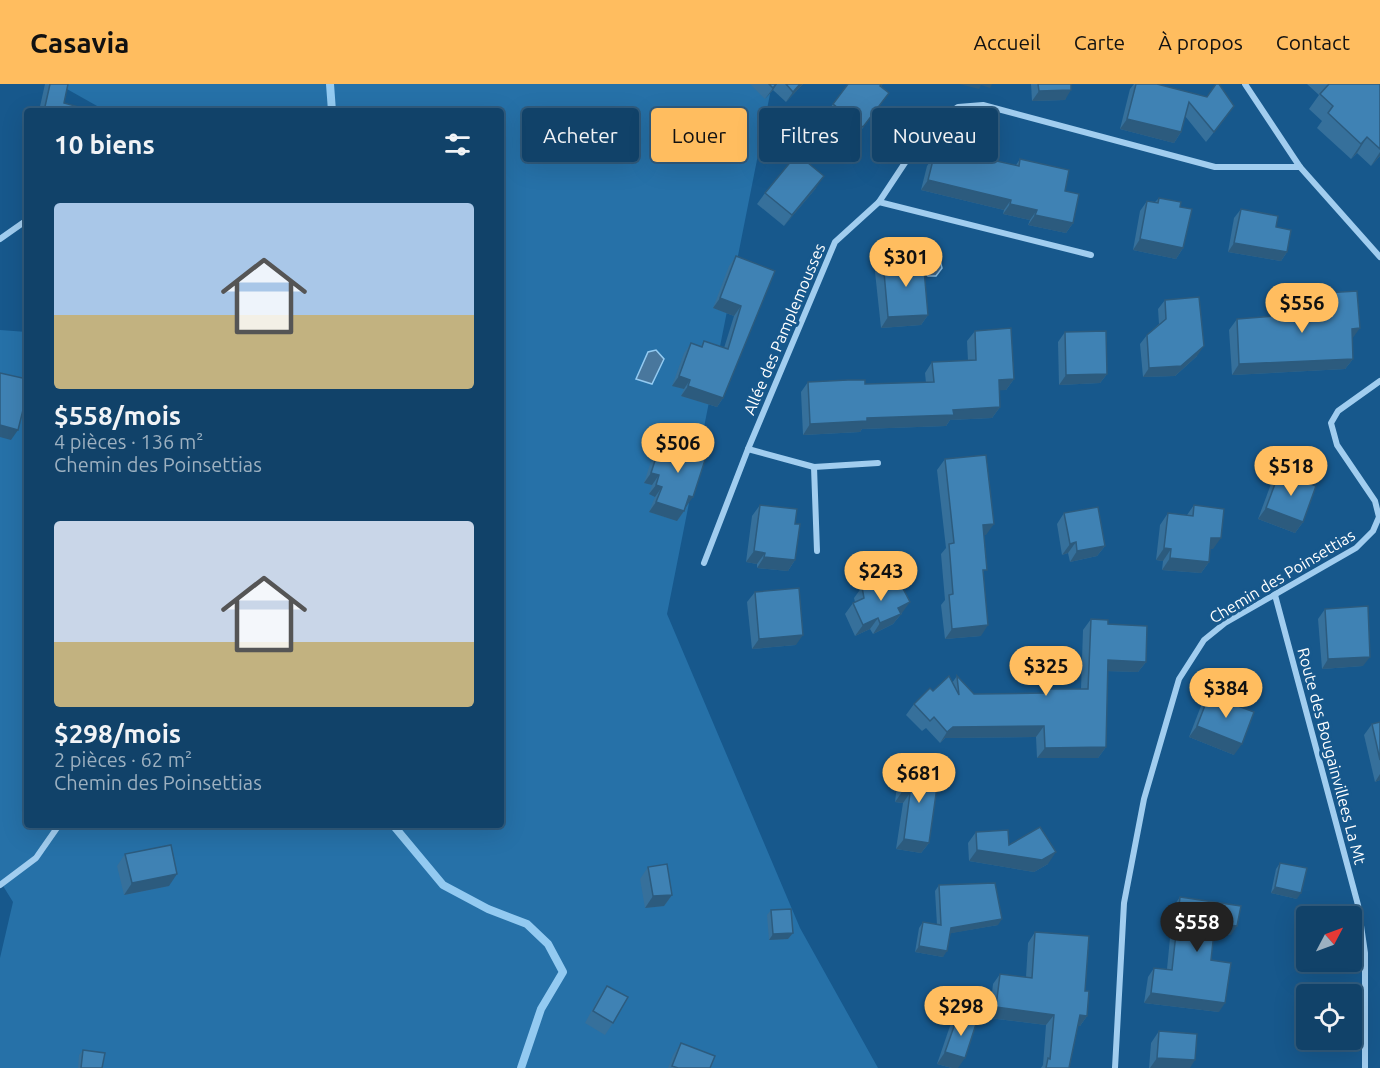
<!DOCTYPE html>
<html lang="fr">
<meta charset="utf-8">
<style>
:root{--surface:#114269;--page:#1e4d71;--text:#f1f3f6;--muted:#9cb0c0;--line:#305b7d;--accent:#ffbd5f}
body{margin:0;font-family:Ubuntu,sans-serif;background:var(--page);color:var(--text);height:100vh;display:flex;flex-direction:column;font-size:22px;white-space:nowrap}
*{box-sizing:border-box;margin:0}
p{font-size:20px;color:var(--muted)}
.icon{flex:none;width:33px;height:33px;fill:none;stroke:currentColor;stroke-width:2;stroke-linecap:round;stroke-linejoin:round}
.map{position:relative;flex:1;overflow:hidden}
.sheet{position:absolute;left:24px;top:24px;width:480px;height:720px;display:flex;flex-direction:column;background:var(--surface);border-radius:6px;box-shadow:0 6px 24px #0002,0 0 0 2px var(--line)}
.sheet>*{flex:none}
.hud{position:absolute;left:522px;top:24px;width:570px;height:54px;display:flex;gap:12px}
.needle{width:39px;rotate:49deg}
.fabs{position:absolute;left:1296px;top:822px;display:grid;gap:12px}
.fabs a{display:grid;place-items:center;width:66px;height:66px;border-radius:6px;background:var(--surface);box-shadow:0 6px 24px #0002,0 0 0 2px var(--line);font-size:30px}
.price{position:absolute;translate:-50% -51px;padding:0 14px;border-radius:21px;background:var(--accent);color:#111;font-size:20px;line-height:39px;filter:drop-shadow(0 2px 3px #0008)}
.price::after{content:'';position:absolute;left:50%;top:36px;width:18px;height:14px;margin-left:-9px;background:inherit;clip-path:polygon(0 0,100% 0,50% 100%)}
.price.active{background:#222;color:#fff}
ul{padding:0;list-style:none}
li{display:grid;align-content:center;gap:12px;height:318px;padding:0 30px}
li span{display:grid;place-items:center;height:186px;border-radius:6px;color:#555}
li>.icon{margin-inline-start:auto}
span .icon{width:108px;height:108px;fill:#fffc;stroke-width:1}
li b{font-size:26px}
h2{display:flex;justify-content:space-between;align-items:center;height:72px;padding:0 30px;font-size:26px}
.chip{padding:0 21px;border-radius:6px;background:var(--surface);box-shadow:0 6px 24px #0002,0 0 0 2px var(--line);font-size:21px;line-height:54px}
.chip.active{background:var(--accent);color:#111}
header{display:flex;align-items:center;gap:36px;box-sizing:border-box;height:84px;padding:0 30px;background:var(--accent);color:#111}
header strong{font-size:28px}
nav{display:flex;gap:33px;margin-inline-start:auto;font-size:21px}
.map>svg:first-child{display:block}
.green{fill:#2671a8}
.water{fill:#49779d;stroke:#93caf1;stroke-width:1.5}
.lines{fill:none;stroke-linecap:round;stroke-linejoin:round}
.stream{stroke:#93caf1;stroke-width:8}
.minor{stroke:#a1cdef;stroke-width:6}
.wall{fill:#36709b}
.shaded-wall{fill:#2c5b7e}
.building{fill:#3f82b4;stroke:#2c5b7e;stroke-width:1.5}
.labels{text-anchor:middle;stroke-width:6;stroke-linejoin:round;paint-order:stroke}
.street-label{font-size:16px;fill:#fff;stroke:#17588c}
</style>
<header>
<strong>Casavia</strong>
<nav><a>Accueil</a><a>Carte</a><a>À propos</a><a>Contact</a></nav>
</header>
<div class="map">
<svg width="1380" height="984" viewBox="0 0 1380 984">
<rect width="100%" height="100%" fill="#17588c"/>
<polygon class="green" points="58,0 772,0 667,530 800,844 878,984 0,984 0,874 13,818 0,797 0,246 27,248 27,741 501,741 501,27 106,27"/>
<g class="water">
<polygon points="913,169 940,176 942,184 936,192 928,192 922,185 902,178 905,170"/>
<polygon points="656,266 664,275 652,300 636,295 648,268"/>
</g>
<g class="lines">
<g class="stream">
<polyline points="330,0 332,27"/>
<polyline points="393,741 443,801 488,825 527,840 548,860 563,888 541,925 521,984"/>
</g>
<g class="minor">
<polyline points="1245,0 1300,83 1380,173"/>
<polyline points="879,118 1091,171"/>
<polyline points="0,155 27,136"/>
<polyline points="748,365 814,383 878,379"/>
<polyline points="814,383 817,467"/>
<polyline points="704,479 748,365 835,158 879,118 928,44 958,23 983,21 1215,83 1300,83"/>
<polyline points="1275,511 1358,821 1365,869 1365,984"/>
<polyline points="0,801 36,774 59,741"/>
<polyline points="1115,984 1124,819 1144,715 1179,595 1204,556 1225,539 1356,464 1373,447 1379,433 1375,417 1337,361 1331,339 1338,327 1380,297"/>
</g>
</g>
<g class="wall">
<polygon points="45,0 68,0 64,19 86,27 39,27"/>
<polygon points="750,0 803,0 786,18 773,6 765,15"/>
<polygon points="883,0 881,2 889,9 856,53 826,30 833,20"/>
<polygon points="1031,0 1071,0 1065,16 1032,17"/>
<polygon points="1134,0 1157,0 1227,32 1206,58 1185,32 1181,48 1174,59 1120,45 1130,5"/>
<polygon points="1307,0 1380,0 1380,72 1371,82 1357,69 1351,75 1317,44 1322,37 1309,25 1319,11"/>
<polygon points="942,65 1016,81 1020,75 1065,107 1073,139 1066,149 1028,141 1030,136 1003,130 1004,126 921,106 927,82 934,72 936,73"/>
<polygon points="816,104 784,142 757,120 765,109"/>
<polygon points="1159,114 1180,123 1183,164 1176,175 1133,166 1140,127 1147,117 1155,118"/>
<polygon points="1241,125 1276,143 1287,168 1281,177 1228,168 1234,134"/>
<polygon points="736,172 775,187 723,314 717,323 681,312 684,305 672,302 684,269 691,259 700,263 704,257 724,264 734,232 713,224 729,182"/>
<polygon points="883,177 928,231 921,241 881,244 875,188"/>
<polygon points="1325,209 1352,255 1353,275 1345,285 1232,291 1229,246 1237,235 1318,228 1317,219"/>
<polygon points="1165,216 1197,272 1175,292 1143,293 1140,260 1147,251 1159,240 1158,225"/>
<polygon points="975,247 1014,295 1006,306 999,306 1000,323 992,334 950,336 946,342 862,345 860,348 803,351 801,308 808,298 865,300 926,299 925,289 932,278 968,277 967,257"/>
<polygon points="1065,248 1107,290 1100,299 1059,301 1058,258"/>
<polygon points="670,358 686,423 685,423 684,427 677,437 649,428 655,413 649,410 652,401 644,399 652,374 659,364 665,366"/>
<polygon points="945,375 986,451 984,451 984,491 981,552 945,555 941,521 945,516 941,470 946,464 937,386"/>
<polygon points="1279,389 1303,438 1295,449 1258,435 1271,400"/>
<polygon points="760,421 795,440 795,476 788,487 757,484 757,480 746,478 752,432"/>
<polygon points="1194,421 1213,465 1210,465 1209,478 1201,489 1162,486 1163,477 1156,476 1160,441 1168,429 1187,431"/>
<polygon points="1064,429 1105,462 1097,472 1070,478 1068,469 1062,471 1057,440"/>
<polygon points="862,503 902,529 893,540 873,550 870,545 855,552 845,530 853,519 855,518 854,514"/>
<polygon points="755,508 796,561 752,565 747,518"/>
<polygon points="1325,525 1363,582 1322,585 1318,535"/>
<polygon points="1091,535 1108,540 1146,578 1138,588 1107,587 1106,663 1098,674 1037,674 1036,653 945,654 940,659 926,644 922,647 906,631 914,620 933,607 952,599 957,592 974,610 1042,609 1045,605 1081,605 1083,546"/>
<polygon points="1209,611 1234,671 1189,653 1201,622"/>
<polygon points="1380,638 1380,696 1375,698 1364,651 1372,640"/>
<polygon points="906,682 928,695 929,759 921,769 896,765 903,719 895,718 898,693"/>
<polygon points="976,748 1009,761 1048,780 1034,788 969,777 968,759"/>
<polygon points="125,770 169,802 124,811 117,782"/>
<polygon points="1280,779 1297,815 1271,809 1276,785"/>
<polygon points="648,783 672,811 664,822 645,824 640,795"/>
<polygon points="939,801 998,841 950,849 943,873 915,868 919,844 923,838 937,841 935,807"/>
<polygon points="1180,813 1231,851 1214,849 1211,876 1219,928 1144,919 1148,893 1154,884 1167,885 1173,823"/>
<polygon points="771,826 793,849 788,855 769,856 767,831"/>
<polygon points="1035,848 1085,907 1087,932 1080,942 1078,942 1069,984 1041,984 1043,981 1046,941 989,934 993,900 1000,890 1026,893 1028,859"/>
<polygon points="607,902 613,939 605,951 585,939 599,913"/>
<polygon points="958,931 958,984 952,984 937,980 950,942"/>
<polygon points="1159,947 1190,984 1149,984 1151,959"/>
<polygon points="681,959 710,984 668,984 673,971"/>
<polygon points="83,966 102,984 78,984 79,971"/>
</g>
<g class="shaded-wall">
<polygon points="776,0 777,0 773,6 765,15"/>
<polygon points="800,0 803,0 786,18 793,8"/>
<polygon points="959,0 992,0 990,4 981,1 979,5"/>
<polygon points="1071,6 1065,16 1032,17 1039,7"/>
<polygon points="1127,35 1181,48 1174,59 1120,45"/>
<polygon points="1367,53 1357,69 1351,75 1361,60"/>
<polygon points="1380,68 1380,72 1371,82"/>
<polygon points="824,92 816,104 784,142 792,131"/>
<polygon points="928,96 1011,116 1004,126 921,106"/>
<polygon points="1010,120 1037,126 1030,136 1003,130"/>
<polygon points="1035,131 1073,139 1066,149 1028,141"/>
<polygon points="1140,155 1183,164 1176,175 1133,166"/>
<polygon points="1234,159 1287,168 1281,177 1228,168"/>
<polygon points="720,214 741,222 734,232 713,224"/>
<polygon points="928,231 921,241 881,244 888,233"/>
<polygon points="1360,244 1352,255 1352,245"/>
<polygon points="1204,262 1197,272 1175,292 1143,293 1149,284"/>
<polygon points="1353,275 1345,285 1232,291 1239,280"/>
<polygon points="1107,290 1100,299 1059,301 1066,291"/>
<polygon points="679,292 690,296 684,305 672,302"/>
<polygon points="1014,295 1006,306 991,307 999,296"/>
<polygon points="688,302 723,314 717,323 681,312"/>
<polygon points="1000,323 992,334 950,336 946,342 862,345 860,348 803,351 810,340 953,326"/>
<polygon points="0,341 18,346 11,356 0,353"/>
<polygon points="651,389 659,391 652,401 644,399"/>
<polygon points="656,401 662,403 655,413 649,410"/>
<polygon points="689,412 693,413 686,423 682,422"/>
<polygon points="656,418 684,427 677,437 649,428"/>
<polygon points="1266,424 1303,438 1295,449 1258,435"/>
<polygon points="994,440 986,451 976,452 983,441"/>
<polygon points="1211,454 1221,454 1213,465 1203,465"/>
<polygon points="1076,458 1068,469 1062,471 1070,460"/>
<polygon points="1105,462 1097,472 1070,478 1077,467"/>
<polygon points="1164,464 1171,465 1163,477 1156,476"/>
<polygon points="754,467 765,469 757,480 746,478"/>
<polygon points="764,473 795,476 788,487 757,484"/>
<polygon points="1170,474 1209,478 1201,489 1162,486"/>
<polygon points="910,518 902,529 899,530 901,530 893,540 873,550 880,539 898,524"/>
<polygon points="878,534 870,545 855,552 863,541"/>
<polygon points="988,541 981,552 945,555 952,545"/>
<polygon points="803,551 796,561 752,565 759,555"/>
<polygon points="1370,573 1363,582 1322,585 1328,575"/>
<polygon points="1108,576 1146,578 1138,588 1100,587"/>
<polygon points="1044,642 1036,653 945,654 940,659 947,648 953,643"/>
<polygon points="1197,642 1242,660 1234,671 1189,653"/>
<polygon points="1106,663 1098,674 1037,674 1045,664"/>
<polygon points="1380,690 1380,696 1375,698"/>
<polygon points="902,708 910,709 903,719 895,718"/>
<polygon points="904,755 929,759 921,769 896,765"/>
<polygon points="977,766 1056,768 1048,780 1034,788 969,777"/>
<polygon points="177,790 169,802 124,811 132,799"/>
<polygon points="1275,803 1301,809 1297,815 1271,809"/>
<polygon points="672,811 664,822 645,824 653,812"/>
<polygon points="1002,835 998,841 947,850 951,844"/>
<polygon points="1215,839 1237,842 1231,851 1209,848"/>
<polygon points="793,849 788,855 769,856 773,850"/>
<polygon points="919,862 947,867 943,873 915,868"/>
<polygon points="1151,909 1225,919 1219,928 1144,919"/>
<polygon points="996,923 1054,931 1046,941 989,934"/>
<polygon points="1080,931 1087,932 1080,942 1072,942"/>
<polygon points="945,968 965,974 958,984 952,984 937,980"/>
<polygon points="1157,974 1195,976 1190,984 1150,984"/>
</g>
<g class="building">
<polygon points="50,0 68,0 64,19 86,25 86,27 44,27"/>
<polygon points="769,0 776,0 773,4"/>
<polygon points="786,0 800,0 793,8"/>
<polygon points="848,0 882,0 880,2 889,9 863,43 833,20"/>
<polygon points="1038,0 1071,0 1071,6 1039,7"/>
<polygon points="1136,0 1157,0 1207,13 1216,0 1219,0 1234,22 1214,48 1189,18 1181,48 1127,35"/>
<polygon points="1329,0 1380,0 1380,65 1367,53 1361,60 1328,29 1333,22 1320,10"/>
<polygon points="942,65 1019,82 1020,75 1069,86 1065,107 1079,110 1073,139 1035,131 1037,126 1010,120 1011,116 928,96 934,72 940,74"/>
<polygon points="797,70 824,92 792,131 765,109"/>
<polygon points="1159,114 1181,118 1180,123 1192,125 1183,164 1140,155 1147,117 1158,119"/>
<polygon points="1241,125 1278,132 1276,143 1291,146 1287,168 1234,159"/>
<polygon points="736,172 775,187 723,314 688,302 690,296 679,292 691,259 702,263 704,257 728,265 741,222 720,214"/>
<polygon points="923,174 928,231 888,233 883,177"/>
<polygon points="1357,207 1360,244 1352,245 1353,275 1239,280 1237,235 1326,228 1325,209"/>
<polygon points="1199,213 1204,262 1181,282 1149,284 1147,251 1166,235 1165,216"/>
<polygon points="1011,244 1014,295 999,296 1000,323 953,326 954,331 867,334 867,337 810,340 808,298 848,296 865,296 865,300 934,298 932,278 976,276 975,247"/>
<polygon points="1106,247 1107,290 1066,291 1065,248"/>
<polygon points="0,289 27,295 27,310 18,346 0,341"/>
<polygon points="670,358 707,370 693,413 689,412 684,427 656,418 662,403 656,401 659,391 651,389 659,364 667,367"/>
<polygon points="986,371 994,440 983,441 987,486 983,486 988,541 952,545 949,511 953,510 949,460 954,459 945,375"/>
<polygon points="1279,389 1316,402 1303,438 1266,424"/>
<polygon points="760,421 797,425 795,440 800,440 795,476 764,473 765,469 754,467"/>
<polygon points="1194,421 1224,425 1221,454 1211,454 1209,478 1170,474 1171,465 1164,464 1168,429 1193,432"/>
<polygon points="1098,423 1105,462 1077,467 1076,458 1070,460 1064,429"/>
<polygon points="882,497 883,499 887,498 889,502 899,497 910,518 898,524 901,530 880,539 878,534 863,541 853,519 864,514 862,503"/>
<polygon points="799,504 803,551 759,555 755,508"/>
<polygon points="1368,522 1370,573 1328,575 1325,525"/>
<polygon points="1091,535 1108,536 1108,540 1147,542 1146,578 1108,576 1106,663 1045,664 1044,642 953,643 947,648 934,633 930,637 914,620 930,604 933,607 949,592 959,611 957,592 974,610 1045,609 1045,605 1088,605"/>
<polygon points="1209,611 1254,628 1242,660 1197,642"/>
<polygon points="1380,638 1380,676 1372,640"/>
<polygon points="906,682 930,686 928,695 938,696 929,759 904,755 910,709 902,708"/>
<polygon points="1040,743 1056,768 1042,776 977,766 976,748 1008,746 1009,761"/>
<polygon points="171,761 177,790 132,799 125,770"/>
<polygon points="1280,779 1307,784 1301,809 1275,803"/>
<polygon points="667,780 672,811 653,812 648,783"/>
<polygon points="995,799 1002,835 951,844 947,867 919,862 923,838 941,841 939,801"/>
<polygon points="1180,813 1241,822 1237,842 1215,839 1211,876 1231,879 1225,919 1151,909 1154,884 1172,886"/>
<polygon points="791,825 793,849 773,850 771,826"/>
<polygon points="1035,848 1089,852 1085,907 1089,907 1087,932 1080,931 1069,984 1046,984 1048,974 1050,975 1054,931 996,923 1000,890 1032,894"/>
<polygon points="607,902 628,913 613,939 593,927"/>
<polygon points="958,931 977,937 965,974 945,968"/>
<polygon points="1159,947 1197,950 1195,976 1157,974"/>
<polygon points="681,959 715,972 710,984 678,984 672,982"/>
<polygon points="83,966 105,969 102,984 81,984"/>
</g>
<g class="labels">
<g class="street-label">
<text transform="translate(784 245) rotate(-67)" y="6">Allée des Pamplemousses</text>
<text transform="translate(1282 492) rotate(-31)" y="6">Chemin des Poinsettias</text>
<text transform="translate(1332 672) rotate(75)" y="6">Route des Bougainvillees La Mt</text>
</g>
</g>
</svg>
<div class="fabs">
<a><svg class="needle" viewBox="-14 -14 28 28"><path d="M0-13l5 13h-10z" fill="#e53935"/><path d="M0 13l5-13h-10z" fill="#9cb0c0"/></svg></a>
<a><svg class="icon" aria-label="locate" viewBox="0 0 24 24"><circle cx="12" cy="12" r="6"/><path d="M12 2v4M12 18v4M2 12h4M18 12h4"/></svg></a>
</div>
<b class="price" style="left:906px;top:204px">$301</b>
<b class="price" style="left:1302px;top:250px">$556</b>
<b class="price" style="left:678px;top:390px">$506</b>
<b class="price" style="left:1291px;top:413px">$518</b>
<b class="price" style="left:881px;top:518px">$243</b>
<b class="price" style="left:1046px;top:613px">$325</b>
<b class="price" style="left:1226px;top:635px">$384</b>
<b class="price" style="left:919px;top:720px">$681</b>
<b class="price active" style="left:1197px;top:869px">$558</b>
<b class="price" style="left:961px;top:953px">$298</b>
<div class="hud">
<a class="chip">Acheter</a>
<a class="chip active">Louer</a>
<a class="chip">Filtres</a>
<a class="chip">Nouveau</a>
</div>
<section class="sheet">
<h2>10 biens<svg class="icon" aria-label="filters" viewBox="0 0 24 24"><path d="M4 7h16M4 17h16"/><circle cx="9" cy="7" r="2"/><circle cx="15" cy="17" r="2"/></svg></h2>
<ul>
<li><span style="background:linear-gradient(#a9c7e8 60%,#c2b280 0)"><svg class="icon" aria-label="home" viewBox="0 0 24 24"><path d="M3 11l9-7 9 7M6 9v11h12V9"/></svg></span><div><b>$558/mois</b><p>4 pièces · 136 m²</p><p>Chemin des Poinsettias</p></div></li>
<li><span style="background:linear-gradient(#c9d6e8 65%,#c2b280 0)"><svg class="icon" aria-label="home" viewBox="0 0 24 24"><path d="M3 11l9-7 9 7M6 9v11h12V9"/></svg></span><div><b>$298/mois</b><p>2 pièces · 62 m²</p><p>Chemin des Poinsettias</p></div></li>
</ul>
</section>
</div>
